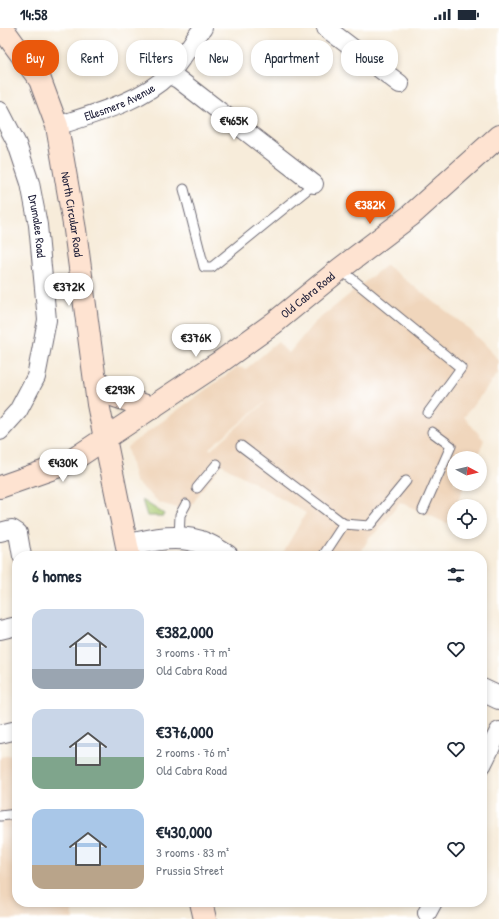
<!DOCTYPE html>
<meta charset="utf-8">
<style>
:root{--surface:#fff;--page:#f2f2f3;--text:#1f2937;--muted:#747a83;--accent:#ea580c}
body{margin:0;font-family:"Patrick Hand",sans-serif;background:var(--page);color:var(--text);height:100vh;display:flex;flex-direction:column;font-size:15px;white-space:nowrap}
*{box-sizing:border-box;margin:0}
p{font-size:13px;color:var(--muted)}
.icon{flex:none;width:22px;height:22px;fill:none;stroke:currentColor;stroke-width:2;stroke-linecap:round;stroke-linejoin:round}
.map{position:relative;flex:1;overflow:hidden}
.drawer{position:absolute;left:12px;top:523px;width:475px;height:356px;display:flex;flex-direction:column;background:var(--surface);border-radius:16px;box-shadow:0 2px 6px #0003}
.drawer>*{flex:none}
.banner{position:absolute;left:12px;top:12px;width:475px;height:36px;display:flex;gap:8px}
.needle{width:26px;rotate:97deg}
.buttons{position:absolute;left:447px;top:423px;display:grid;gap:8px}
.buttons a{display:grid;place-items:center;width:40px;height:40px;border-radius:50%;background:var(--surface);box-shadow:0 2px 6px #0003;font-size:20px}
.price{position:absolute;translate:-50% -34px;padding:0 9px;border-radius:14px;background:#fff;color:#222;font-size:13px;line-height:26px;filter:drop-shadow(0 1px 2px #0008)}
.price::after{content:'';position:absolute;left:50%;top:24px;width:12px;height:9px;margin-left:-6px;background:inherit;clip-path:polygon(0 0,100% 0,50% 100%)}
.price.current{background:var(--accent);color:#fff}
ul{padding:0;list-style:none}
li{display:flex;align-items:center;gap:12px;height:100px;padding:0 20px}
li span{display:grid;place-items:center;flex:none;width:112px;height:80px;border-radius:12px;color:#555}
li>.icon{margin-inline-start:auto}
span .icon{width:48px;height:48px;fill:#fffc;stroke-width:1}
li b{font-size:17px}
h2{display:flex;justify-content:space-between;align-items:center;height:48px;padding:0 20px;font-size:17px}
.pill{padding:0 14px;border-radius:16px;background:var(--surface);box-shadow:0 2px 6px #0003;font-size:14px;line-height:36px}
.pill.current{background:var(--accent);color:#fff}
.status{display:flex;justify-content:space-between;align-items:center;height:28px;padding:0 20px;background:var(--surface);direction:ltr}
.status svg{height:11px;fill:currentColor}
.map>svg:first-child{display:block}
.built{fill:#f0d6bc;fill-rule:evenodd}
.green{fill:#aacb73;stroke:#667657}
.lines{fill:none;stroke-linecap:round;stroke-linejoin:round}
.service-casing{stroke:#6d6973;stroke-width:11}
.minor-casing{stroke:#6d6973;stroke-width:20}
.tertiary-casing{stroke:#6d6973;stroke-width:24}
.secondary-casing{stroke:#6d6973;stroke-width:24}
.service{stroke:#fff;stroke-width:9}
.minor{stroke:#fff;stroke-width:18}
.tertiary{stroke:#fff;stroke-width:22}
.secondary{stroke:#fee3d1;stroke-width:22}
.labels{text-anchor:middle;stroke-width:4;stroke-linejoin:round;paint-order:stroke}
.street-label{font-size:12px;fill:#22223b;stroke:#fff}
</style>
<div class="status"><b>14:58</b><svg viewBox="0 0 49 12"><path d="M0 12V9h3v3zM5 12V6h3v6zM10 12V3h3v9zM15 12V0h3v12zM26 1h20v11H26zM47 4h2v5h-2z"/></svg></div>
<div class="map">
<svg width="499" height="891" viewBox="0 0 499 891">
<rect width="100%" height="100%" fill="#fff"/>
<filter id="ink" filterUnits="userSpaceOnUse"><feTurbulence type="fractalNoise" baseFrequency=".025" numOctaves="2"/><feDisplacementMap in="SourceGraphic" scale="8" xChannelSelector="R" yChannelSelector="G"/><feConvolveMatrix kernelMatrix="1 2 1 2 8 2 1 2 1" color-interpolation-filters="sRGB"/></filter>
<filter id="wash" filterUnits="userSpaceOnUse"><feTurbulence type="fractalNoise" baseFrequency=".012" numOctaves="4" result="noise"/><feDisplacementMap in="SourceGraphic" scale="16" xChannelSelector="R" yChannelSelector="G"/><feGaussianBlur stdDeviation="0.9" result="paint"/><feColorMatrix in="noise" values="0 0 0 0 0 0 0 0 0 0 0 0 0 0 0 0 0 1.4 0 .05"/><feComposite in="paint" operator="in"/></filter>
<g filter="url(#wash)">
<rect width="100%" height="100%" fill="#f7ecda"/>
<g class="built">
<path d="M386 237 467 299 499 332V344L464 389 484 412 477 430H454V456H465L456 478H454L448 496 400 474 377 504 370 508 359 528H281L306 485 221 436 201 463 188 483 160 475 135 453 127 419 237 339 246 341 278 314 284 321 289 325 314 295ZM265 375 211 422 209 420 264 375Z"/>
<polygon points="17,726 17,874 70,874 74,891 0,891 0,729"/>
</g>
<polygon class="green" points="142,472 164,486 163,488 147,488"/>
</g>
<g filter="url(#ink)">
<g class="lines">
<defs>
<g id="service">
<polyline points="184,161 204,239 212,239 314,156"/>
<polyline points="340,241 461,340 428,385"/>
<polyline points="241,418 344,496"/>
<polyline points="197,460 217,436"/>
<polyline points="423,482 451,418 432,404"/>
<polyline points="179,511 180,487 186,476"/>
<polyline points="323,528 344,496 369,498 406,453"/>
<polyline points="0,788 17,786"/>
</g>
<g id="minor">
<polyline points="326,0 400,56"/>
<polyline points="168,46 178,51 314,156"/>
<path id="s1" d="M0 83 17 116 30 155 38 197 47 292 36 349 18 383 0 403"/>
<path id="s2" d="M57 98C92 86 141 74 168 47 181 34 191 15 203 0"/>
<polyline points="0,504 12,501 18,505 22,528"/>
<polyline points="0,602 17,598"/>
<polyline points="0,706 17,702"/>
<polyline points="482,737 499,703"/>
<polyline points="427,885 433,874"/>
</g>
<g id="tertiary">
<path d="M127 518C152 511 181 505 206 516 213 519 220 524 227 528"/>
<polyline points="482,662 499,670"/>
</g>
<g id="secondary">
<path id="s3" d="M2 0 40 52 57 98 75 202 98 376 129 528"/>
<polyline points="95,351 115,368 152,380"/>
<path id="s4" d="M0 459 68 435 220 334 274 295 340 241 410 188 499 108"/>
<polyline points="201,874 205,891"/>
</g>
</defs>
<use href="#service" class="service-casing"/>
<use href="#minor" class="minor-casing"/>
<use href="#tertiary" class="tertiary-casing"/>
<use href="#secondary" class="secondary-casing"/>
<use href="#service" class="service"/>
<use href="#minor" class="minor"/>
<use href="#tertiary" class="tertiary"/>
<use href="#secondary" class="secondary"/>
</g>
</g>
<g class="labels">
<g class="street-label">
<text dy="4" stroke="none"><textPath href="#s2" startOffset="67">Ellesmere Avenue</textPath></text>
<text dy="4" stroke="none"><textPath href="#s3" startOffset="203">North Circular Road</textPath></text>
<text dy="4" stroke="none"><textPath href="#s1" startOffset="122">Drumalee Road</textPath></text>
<text dy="4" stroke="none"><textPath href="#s4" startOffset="365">Old Cabra Road</textPath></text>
</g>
</g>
</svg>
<div class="buttons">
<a><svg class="needle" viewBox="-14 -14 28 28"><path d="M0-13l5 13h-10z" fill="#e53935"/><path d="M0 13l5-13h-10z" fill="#747a83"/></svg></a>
<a><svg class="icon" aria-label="locate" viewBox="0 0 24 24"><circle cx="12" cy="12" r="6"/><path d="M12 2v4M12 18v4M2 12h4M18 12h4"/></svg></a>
</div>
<b class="price" style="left:234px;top:113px">€465K</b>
<b class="price current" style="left:370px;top:197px">€382K</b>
<b class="price" style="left:69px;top:279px">€372K</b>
<b class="price" style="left:196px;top:330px">€376K</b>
<b class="price" style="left:120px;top:382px">€293K</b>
<b class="price" style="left:63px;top:455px">€430K</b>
<div class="banner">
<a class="pill current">Buy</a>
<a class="pill">Rent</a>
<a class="pill">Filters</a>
<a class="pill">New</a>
<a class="pill">Apartment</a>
<a class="pill">House</a>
</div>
<section class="drawer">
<h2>6 homes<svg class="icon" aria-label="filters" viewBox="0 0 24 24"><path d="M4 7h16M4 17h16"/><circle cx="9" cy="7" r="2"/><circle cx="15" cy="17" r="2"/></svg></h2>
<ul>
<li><span style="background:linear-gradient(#c9d6e8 75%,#9aa5b1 0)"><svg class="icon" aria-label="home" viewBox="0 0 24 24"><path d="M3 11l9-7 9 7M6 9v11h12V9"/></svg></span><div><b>€382,000</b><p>3 rooms · 77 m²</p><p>Old Cabra Road</p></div><svg class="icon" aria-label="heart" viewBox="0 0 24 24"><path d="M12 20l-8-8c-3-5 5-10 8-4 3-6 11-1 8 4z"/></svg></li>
<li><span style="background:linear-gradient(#c9d6e8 60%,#7fa58c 0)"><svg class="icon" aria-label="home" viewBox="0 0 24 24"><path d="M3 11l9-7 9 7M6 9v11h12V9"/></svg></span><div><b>€376,000</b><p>2 rooms · 76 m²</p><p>Old Cabra Road</p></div><svg class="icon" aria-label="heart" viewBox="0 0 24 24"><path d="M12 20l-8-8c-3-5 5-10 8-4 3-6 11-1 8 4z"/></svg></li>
<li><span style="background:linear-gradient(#a9c7e8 70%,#b9a48a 0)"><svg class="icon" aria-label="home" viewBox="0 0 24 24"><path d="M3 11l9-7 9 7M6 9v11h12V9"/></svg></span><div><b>€430,000</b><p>3 rooms · 83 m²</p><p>Prussia Street</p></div><svg class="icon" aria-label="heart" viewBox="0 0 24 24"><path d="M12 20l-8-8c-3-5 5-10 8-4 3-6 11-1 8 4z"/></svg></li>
</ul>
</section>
</div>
